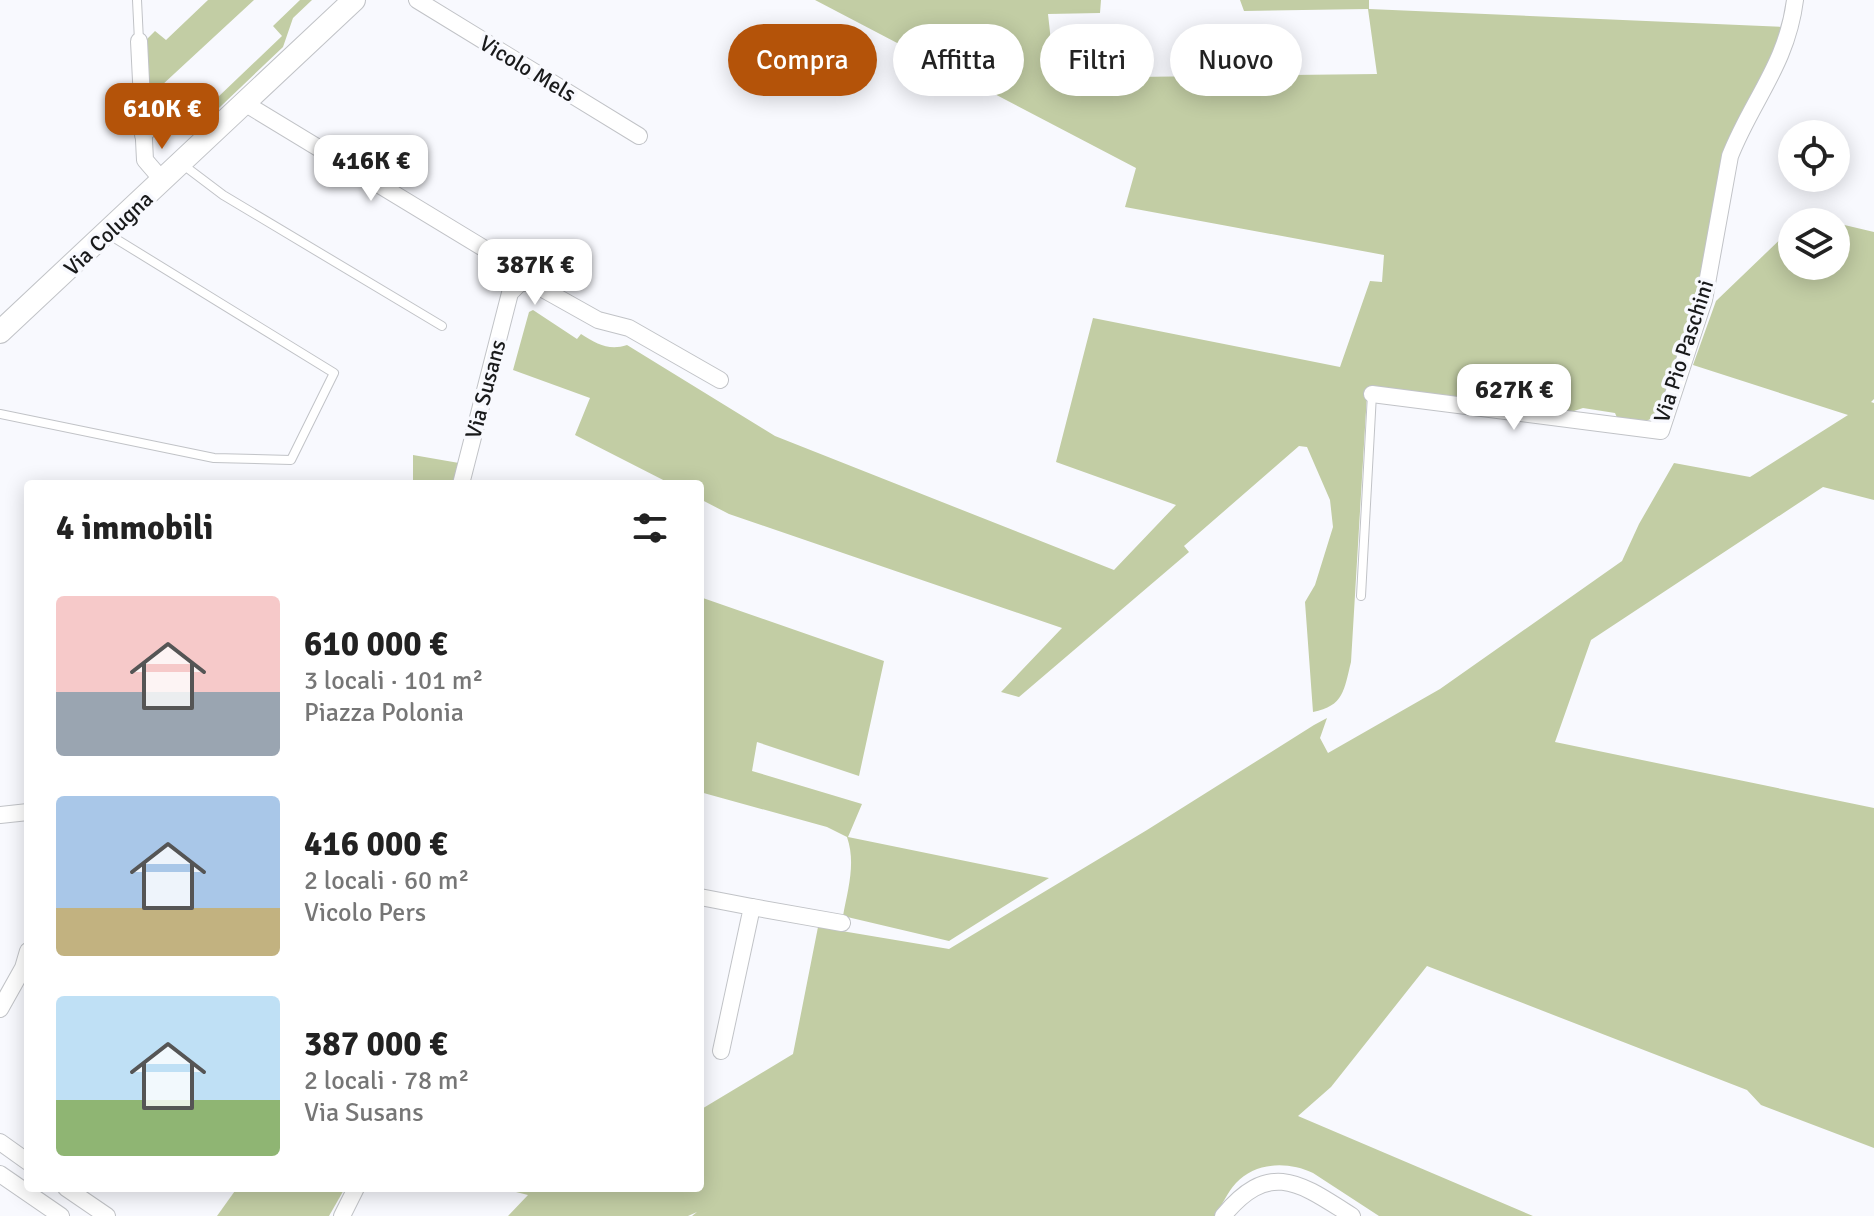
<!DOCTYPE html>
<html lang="it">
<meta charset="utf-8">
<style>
:root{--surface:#fff;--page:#f6f6f6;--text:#222;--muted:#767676;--accent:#b45309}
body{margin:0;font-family:Signika,sans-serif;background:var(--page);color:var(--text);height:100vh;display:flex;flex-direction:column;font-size:30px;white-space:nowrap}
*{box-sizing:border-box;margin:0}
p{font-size:26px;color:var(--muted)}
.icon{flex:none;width:44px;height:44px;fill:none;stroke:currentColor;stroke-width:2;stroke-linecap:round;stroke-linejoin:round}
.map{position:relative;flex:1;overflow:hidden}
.side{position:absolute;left:24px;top:480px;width:680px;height:712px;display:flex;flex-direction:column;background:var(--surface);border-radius:8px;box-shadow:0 4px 20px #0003}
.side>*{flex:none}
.hud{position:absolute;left:728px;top:24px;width:760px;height:72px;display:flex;gap:16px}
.controls{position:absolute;left:1778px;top:120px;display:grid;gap:16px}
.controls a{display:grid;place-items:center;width:72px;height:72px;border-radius:50%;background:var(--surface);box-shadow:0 4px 20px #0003;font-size:40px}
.price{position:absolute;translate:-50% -68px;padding:0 18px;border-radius:16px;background:#fff;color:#222;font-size:26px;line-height:52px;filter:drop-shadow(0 2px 4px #0008)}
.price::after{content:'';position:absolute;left:50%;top:48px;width:24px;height:18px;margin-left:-12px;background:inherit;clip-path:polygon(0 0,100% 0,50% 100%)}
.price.selected{background:var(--accent);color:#fff}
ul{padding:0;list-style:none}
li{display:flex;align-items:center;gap:24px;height:200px;padding:0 32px}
li span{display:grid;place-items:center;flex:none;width:224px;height:160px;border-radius:8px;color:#555}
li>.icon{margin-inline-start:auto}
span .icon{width:96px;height:96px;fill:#fffc;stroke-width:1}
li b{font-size:34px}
h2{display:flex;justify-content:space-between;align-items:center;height:96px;padding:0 32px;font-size:34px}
.chip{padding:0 28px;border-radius:36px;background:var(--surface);box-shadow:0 4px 20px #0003;font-size:28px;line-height:72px}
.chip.selected{background:var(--accent);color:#fff}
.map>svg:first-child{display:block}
.green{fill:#c2cda4}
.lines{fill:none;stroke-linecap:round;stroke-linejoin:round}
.lane-casing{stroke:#c1c3c7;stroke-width:10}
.street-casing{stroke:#c1c3c7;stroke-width:18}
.secondary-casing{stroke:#c1c3c7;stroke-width:24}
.lane{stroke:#fff;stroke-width:8}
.street{stroke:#fff;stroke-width:16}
.secondary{stroke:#fff;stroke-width:22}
.labels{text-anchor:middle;stroke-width:7;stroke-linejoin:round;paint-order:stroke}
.street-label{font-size:22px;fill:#191a1b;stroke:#f8f9fe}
</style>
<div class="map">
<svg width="1874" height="1216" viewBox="0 0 1874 1216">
<rect width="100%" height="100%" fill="#f8f9fe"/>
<g class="green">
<polygon points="208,0 254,0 148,98 145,41 155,31 166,40"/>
<polygon points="300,0 312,0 293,18 283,47 200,126 194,120 282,36 273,26"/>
<path d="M815 0H1101L1100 13 1048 14 1055 78 1377 74 1368 9 1244 11 1240 0H1369V9L1784 27 1777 53 1747 107 1698 299 1663 409C1647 425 1640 423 1619 422L1615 413 1583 408 1568 413 1367 394 1351 662C1344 690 1344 706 1313 712L1305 602 1315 585 1333 527 1330 500 1307 447 1299 446 1184 546 1189 552 1019 697 1001 692 1062 628 729 514 700 499V484H671L575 435 590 398 513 370 529 312 533 310 577 339 581 334C597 344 609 351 627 345L775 436 1114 570 1176 505 1056 462 1093 318 1340 367 1370 281 1382 282 1384 255 1125 207 1136 168Z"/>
<path d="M1836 223 1874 232V399L1871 402 1874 403V500L1823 487 1591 640 1555 742 1874 808V1148L1761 1105 1747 1090 1427 966 1331 1087 1298 1116 1533 1216H1379L1313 1173C1288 1161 1255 1162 1236 1183 1227 1193 1222 1205 1215 1216H692L697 1212 688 1216H508L528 1195 500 1188H700V1110L793 1054 818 927 949 949 1147 830 1314 725 1327 718 1320 738 1328 753 1440 689 1622 561 1639 524 1674 463 1750 477 1848 415 1693 365 1716 301 1792 228V266H1836Z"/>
<polygon points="413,455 459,463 453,484 413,484"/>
<path d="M700 597 884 661 859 776 757 742 752 771 862 804 848 837 1049 878 949 941 843 916C848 889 856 863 847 837L827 827 700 792Z"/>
<polygon points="237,1188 345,1188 329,1216 217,1216"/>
</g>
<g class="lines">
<defs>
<g id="lane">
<polyline points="137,0 139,41"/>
<polyline points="182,164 223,195 442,326"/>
<polyline points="0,414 214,458 291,460 334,373 108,234"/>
<polyline points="1361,596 1372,394"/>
</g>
<g id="street">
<polyline points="417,0 639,136"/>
<polyline points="139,41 145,160 163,181"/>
<polyline points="246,104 513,266 520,283"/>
<polyline points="143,135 164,115"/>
<path d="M1372 394 1661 431 1704 300 1730 156C1752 100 1787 64 1795 0"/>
<polyline points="461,484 510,293 520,283 532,283 598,320 629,328 720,380"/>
<polyline points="0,815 28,812"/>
<polyline points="700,897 752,907 721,1051"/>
<polyline points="752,907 842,923"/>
<polyline points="0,1009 23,968 28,951"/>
<polyline points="0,1142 28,1162"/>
<polyline points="0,1174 61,1216"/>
<polyline points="66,1188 107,1216"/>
<polyline points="342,1216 356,1188"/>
<path d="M1223 1216C1270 1159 1300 1183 1352 1216"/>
</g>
<polyline id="secondary" points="0,332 354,0"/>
</defs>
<use href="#lane" class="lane-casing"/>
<use href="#street" class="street-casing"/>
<use href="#secondary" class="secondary-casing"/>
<use href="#lane" class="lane"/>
<use href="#street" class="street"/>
<use href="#secondary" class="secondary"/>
</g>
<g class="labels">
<g class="street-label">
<text transform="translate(528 68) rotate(31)" y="8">Vicolo Mels</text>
<text transform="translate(108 233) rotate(-43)" y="8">Via Colugna</text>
<text transform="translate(1683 351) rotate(-72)" y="8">Via Pio Paschini</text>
<text transform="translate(485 389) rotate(-75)" y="8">Via Susans</text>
</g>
</g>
</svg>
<div class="controls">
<a><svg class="icon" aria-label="locate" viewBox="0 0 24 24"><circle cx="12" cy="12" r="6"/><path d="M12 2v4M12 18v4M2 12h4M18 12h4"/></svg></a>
<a><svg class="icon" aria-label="layers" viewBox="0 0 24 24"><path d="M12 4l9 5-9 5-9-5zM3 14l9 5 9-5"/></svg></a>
</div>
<b class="price selected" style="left:162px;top:151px">610K €</b>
<b class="price" style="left:371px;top:203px">416K €</b>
<b class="price" style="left:535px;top:307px">387K €</b>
<b class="price" style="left:1514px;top:432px">627K €</b>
<div class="hud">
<a class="chip selected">Compra</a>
<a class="chip">Affitta</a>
<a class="chip">Filtri</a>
<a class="chip">Nuovo</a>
</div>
<section class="side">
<h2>4 immobili<svg class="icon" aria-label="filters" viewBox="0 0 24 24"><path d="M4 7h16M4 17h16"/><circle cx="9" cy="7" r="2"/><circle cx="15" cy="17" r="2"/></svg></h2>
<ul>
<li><span style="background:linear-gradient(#f6c9c9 60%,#9aa5b1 0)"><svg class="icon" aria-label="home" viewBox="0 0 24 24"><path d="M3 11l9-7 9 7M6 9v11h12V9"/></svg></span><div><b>610 000 €</b><p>3 locali · 101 m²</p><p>Piazza Polonia</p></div></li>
<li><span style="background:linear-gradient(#a9c7e8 70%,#c2b280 0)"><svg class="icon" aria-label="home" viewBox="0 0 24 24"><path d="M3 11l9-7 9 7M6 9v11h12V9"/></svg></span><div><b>416 000 €</b><p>2 locali · 60 m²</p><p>Vicolo Pers</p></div></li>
<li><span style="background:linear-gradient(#bfe0f5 65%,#8fb573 0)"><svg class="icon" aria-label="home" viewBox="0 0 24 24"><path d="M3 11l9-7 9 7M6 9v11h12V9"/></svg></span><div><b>387 000 €</b><p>2 locali · 78 m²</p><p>Via Susans</p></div></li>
</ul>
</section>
</div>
